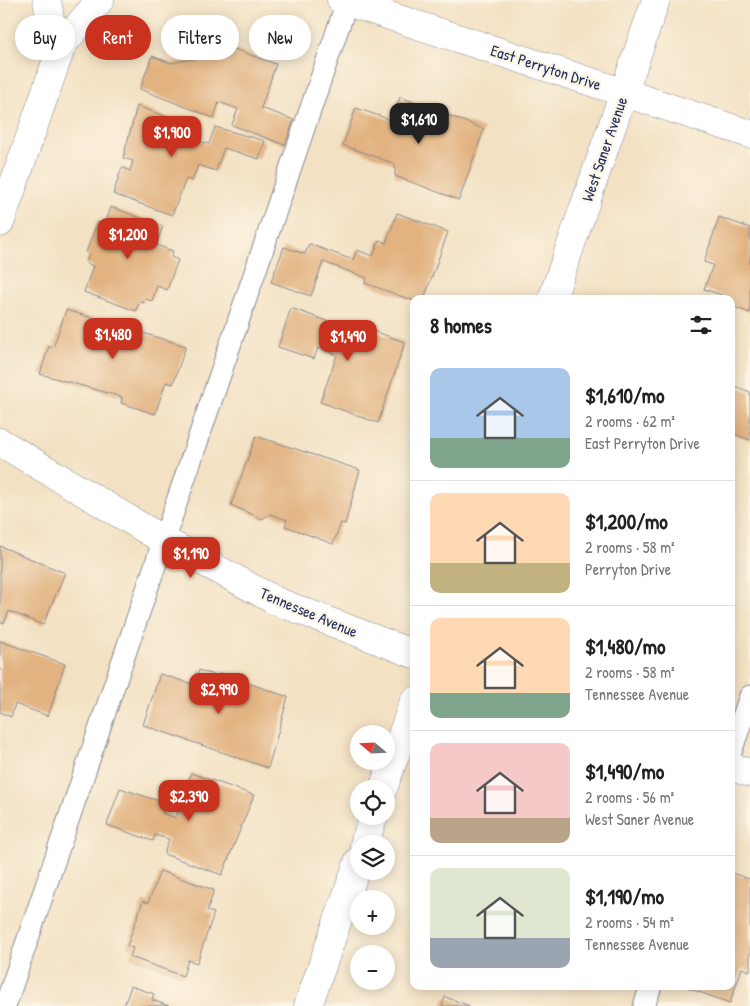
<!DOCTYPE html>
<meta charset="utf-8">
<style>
:root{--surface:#fff;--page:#f2f2f2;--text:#222;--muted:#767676;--line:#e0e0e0;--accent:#c8321e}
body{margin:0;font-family:"Patrick Hand",sans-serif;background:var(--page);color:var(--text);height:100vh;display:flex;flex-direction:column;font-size:19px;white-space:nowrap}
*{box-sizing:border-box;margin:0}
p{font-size:16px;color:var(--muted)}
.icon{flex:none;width:28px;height:28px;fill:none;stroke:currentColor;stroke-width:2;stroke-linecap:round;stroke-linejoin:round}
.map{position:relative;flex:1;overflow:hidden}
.sheet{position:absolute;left:410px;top:295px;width:325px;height:695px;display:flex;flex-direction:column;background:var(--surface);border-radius:10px;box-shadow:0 2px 12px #0003}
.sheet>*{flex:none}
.banner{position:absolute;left:15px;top:15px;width:320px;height:45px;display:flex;gap:10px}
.needle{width:32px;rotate:289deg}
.controls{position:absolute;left:350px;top:725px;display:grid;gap:10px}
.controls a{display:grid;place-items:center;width:45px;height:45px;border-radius:50%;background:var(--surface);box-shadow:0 2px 12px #0003;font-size:25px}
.price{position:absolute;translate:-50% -42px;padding:0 11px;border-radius:10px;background:var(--accent);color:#fff;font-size:16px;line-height:32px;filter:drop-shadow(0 1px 2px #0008)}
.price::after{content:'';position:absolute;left:50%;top:30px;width:15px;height:11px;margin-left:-8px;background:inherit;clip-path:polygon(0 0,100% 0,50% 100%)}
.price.on{background:#222;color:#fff}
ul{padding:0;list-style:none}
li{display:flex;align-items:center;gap:15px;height:125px;padding:0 20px}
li+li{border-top:1px solid var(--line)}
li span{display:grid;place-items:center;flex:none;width:140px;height:100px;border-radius:10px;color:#555}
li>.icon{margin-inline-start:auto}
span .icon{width:60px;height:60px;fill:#fffc;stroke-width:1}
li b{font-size:21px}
h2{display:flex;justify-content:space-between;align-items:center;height:60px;padding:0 20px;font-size:21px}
.pill{padding:0 18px;border-radius:22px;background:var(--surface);box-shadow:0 2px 12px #0003;font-size:18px;line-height:45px}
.pill.on{background:var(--accent);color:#fff}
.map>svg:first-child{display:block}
.building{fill:#e2b381}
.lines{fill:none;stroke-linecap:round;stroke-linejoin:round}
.service-casing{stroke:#878890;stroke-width:23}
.minor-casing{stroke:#878890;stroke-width:29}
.tertiary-casing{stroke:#878890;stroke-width:29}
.service{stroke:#fff;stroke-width:21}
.minor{stroke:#fff;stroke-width:28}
.tertiary{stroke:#fff;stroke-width:28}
.labels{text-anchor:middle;stroke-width:4.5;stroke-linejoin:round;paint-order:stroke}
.street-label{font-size:16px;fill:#1b2f5e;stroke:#fcf5e5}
</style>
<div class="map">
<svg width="750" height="1006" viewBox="0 0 750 1006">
<rect width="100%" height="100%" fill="#fcf5e5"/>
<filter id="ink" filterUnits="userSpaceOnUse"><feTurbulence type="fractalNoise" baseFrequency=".02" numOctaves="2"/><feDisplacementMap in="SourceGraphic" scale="10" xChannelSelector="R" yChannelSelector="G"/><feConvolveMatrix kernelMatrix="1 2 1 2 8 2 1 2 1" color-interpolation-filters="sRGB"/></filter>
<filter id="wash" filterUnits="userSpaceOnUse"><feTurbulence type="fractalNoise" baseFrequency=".0096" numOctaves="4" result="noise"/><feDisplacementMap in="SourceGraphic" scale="20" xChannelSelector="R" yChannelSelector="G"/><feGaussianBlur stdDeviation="1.12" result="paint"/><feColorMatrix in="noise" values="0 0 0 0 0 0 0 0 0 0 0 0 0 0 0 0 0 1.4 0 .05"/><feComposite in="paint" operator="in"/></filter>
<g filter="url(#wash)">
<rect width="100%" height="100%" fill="#f3e1c3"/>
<g id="blocks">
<g class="building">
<polygon points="231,48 276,64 261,108 294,120 285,145 232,125 238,109 219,102 214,118 140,89 152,56 171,63 215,55"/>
<polygon points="400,97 484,129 459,200 395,176 395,164 343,145 356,108 391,120"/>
<polygon points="137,106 203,130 199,141 209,144 215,127 265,141 259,159 224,148 216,171 198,165 192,181 186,179 172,215 113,194 122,167 130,171 133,161 123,158"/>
<polygon points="111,207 163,226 156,245 173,251 171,257 178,260 167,290 157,286 152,301 145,299 143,303 139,302 136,311 84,292 93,266 86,263 89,254 86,253 97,222 105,224"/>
<polygon points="397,213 448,232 424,299 414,299 414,301 365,283 367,278 323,262 311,296 271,282 284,247 305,254 309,244 353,260 357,250 373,256 379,240 386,243"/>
<polygon points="719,217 750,228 750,313 731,306 731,299 724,299 725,296 704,289 713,265 704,262"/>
<polygon points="291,308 327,321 325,325 344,332 347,322 405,342 378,423 320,402 337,355 318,348 314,359 278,347"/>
<polygon points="66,310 186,346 173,384 166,382 155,414 121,403 122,397 40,374 49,346 53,348"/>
<polygon points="731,385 750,392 750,440 731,433"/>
<polygon points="256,436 360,470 345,524 341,523 333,544 285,526 287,520 270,514 262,519 231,505"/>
<polygon points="0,546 65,573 43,625 9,611 4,623 0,622"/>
<polygon points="0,641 65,664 48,716 15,704 11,717 0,712"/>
<polygon points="199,670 219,677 220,673 288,697 268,768 143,725 160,674 195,685"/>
<polygon points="191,773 254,795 222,875 164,854 169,839 155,835 153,841 107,825 120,788 165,803 162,813 176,818"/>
<polygon points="160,871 214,890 207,911 214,913 197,963 188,960 183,976 130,957 133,948 127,946 143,901 148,903"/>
<polygon points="731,873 750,879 750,971 742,968 730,1003 688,988 689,986 731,986"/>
<polygon points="131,986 154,994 152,1000 169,1006 124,1006"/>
<polygon points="445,997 470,1006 442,1006"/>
</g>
</g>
</g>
<g filter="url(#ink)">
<use href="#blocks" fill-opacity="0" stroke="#878890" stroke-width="1"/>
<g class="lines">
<defs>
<g id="service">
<polyline points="731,752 750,696"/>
<polyline points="5,1006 347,2"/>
<polyline points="644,1006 651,986"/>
</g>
<g id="minor">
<polyline points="47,0 51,25 62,45"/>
<polyline points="341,0 750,134"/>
<polyline points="0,223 62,45 100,0"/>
<polyline points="0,442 165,541 276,601 414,654"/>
<polyline points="731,767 750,773"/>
</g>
<g id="tertiary">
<polyline points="552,299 656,0"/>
<polyline points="383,789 414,701"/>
<polyline points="364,844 374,816"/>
<polyline points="308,1006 359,860"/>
</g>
</defs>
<use href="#service" class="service-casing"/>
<use href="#minor" class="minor-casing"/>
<use href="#tertiary" class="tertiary-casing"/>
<use href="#service" class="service"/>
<use href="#minor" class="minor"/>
<use href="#tertiary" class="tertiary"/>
</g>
</g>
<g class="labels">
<g class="street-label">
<text transform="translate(546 67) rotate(18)" y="6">East Perryton Drive</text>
<text transform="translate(604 149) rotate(-71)" y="6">West Saner Avenue</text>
<text transform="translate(309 612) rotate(23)" y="6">Tennessee Avenue</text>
</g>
</g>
</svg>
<div class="controls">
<a><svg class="needle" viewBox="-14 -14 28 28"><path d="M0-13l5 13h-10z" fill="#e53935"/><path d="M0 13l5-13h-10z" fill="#767676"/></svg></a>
<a><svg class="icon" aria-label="locate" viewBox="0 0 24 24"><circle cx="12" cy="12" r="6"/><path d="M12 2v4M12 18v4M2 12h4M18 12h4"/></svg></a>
<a><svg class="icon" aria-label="layers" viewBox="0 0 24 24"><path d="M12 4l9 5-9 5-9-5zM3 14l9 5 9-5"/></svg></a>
<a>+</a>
<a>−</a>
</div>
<b class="price on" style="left:419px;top:145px">$1,610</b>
<b class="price" style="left:172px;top:158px">$1,900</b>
<b class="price" style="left:128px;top:260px">$1,200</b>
<b class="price" style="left:113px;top:360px">$1,480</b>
<b class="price" style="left:348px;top:362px">$1,490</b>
<b class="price" style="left:191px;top:579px">$1,190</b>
<b class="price" style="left:219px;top:715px">$2,990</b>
<b class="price" style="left:189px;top:822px">$2,390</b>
<div class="banner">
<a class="pill">Buy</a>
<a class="pill on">Rent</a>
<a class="pill">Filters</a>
<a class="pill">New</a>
</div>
<section class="sheet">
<h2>8 homes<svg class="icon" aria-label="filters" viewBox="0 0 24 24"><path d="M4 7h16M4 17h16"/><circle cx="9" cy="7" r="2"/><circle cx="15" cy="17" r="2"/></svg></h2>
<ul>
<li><span style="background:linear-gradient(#a9c7e8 70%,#7fa58c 0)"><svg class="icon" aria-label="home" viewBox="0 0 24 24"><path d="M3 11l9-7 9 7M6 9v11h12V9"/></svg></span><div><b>$1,610/mo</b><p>2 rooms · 62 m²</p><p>East Perryton Drive</p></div></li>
<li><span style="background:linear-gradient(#ffd9b3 70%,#c2b280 0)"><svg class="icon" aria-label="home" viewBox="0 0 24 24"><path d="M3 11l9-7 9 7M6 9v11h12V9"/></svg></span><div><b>$1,200/mo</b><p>2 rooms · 58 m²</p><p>Perryton Drive</p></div></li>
<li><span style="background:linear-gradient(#ffd9b3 75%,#7fa58c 0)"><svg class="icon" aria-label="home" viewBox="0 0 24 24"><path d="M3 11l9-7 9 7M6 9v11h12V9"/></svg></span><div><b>$1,480/mo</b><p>2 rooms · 58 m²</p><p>Tennessee Avenue</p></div></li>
<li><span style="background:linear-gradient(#f6c9c9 75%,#b9a48a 0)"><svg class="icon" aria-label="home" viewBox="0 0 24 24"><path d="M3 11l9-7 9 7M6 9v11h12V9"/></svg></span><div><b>$1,490/mo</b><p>2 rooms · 56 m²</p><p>West Saner Avenue</p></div></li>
<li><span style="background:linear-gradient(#dfe7d0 70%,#9aa5b1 0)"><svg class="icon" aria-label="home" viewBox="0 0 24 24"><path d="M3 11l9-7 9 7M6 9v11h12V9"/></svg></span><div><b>$1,190/mo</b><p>2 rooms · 54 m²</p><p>Tennessee Avenue</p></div></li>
</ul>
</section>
</div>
